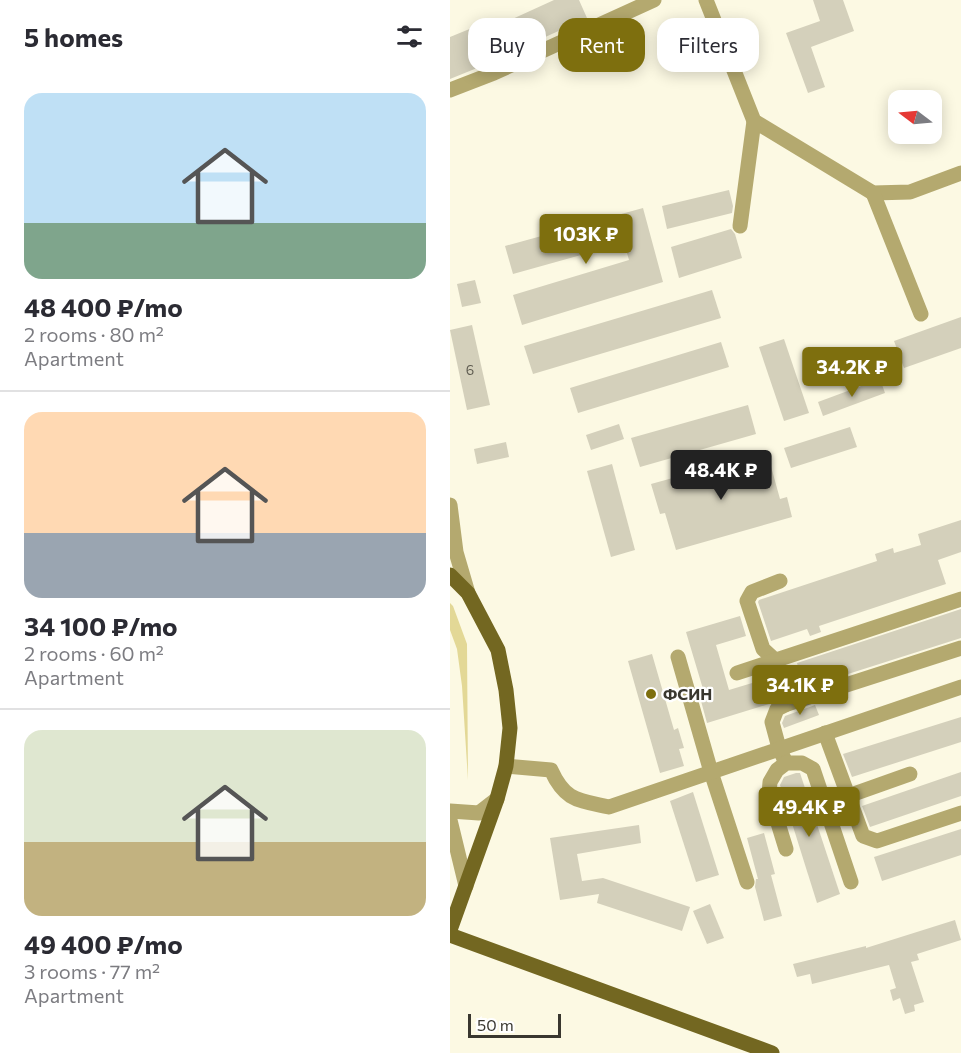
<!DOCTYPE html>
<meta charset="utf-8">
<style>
:root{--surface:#fff;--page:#f2f2f3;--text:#2b2b33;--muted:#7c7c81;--line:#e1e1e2;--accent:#7e6f0e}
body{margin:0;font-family:Commissioner,sans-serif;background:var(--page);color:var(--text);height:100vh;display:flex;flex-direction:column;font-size:22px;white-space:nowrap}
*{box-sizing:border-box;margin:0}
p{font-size:20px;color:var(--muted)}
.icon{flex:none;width:33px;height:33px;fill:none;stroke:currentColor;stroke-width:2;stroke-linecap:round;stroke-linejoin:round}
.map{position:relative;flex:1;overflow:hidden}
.side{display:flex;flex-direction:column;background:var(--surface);width:450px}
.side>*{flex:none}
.guide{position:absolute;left:18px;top:18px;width:402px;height:54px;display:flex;gap:12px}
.needle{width:39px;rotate:286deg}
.fabs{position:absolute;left:438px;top:90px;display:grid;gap:12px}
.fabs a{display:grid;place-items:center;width:54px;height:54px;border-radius:12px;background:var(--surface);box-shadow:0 3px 15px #0003;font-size:30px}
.scale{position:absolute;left:18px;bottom:15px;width:93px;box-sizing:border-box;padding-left:6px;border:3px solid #39372f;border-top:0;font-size:16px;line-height:21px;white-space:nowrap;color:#39372f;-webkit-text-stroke:4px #fff;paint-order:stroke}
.price{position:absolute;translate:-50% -51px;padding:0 14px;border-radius:6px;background:var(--accent);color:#fff;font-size:20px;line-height:39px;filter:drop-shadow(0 2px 3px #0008)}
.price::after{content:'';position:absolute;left:50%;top:36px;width:18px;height:14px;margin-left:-9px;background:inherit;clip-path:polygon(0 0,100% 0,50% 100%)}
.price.current{background:#222;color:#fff}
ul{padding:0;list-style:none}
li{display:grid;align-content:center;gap:12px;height:318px;padding:0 24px}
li+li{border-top:2px solid var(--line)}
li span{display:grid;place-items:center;height:186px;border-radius:18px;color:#555}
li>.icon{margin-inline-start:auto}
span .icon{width:108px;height:108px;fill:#fffc;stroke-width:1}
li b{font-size:26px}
h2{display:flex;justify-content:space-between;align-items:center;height:72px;padding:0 24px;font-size:26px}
.chip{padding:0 21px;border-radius:18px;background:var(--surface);box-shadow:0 3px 15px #0003;font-size:21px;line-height:54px}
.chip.current{background:var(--accent);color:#fff}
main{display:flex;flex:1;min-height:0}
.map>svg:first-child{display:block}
.green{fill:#e3d896}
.building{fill:#d4d0bb}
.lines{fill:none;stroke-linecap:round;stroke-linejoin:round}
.minor{stroke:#b4a96f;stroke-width:15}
.major{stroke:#736721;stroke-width:15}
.poi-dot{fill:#7e6f0e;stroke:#fff;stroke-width:2}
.labels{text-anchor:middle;stroke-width:4.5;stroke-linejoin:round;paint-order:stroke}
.number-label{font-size:14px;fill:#605d52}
.poi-label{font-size:16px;font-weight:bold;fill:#39372f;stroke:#fff;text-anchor:start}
</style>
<main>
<section class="side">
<h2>5 homes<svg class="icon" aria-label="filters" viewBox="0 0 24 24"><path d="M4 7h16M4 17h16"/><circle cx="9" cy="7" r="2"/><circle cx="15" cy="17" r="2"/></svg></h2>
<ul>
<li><span style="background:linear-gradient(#bfe0f5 70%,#7fa58c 0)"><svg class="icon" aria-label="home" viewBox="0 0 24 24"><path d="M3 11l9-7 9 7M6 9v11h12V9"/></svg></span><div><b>48 400 ₽/mo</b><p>2 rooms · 80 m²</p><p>Apartment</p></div></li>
<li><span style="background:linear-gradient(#ffd9b3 65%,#9aa5b1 0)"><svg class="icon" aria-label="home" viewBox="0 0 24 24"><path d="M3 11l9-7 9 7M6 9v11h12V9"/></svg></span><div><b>34 100 ₽/mo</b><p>2 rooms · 60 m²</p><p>Apartment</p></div></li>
<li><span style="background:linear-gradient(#dfe7d0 60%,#c2b280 0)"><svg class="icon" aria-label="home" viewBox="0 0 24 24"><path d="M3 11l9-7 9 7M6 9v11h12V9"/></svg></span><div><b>49 400 ₽/mo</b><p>3 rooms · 77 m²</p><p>Apartment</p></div></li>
</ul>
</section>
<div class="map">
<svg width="511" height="1053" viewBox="0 0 511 1053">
<rect width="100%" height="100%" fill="#fcf9e3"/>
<polygon class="green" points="0,603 3,606 17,644 18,780 12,686 7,649 0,630"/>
<g class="building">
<polygon points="104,0 129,0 137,18 58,54 59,55 0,79 0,37 44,19 47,26"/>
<polygon points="363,0 393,0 404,31 361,47 375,87 358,93 336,33 370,21"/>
<polygon points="279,190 283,206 282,213 217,229 212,206"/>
<polygon points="193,208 213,282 72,325 63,295 179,260 174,243 63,274 55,246"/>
<polygon points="281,229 285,234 292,258 229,278 221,247"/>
<polygon points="25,280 31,303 12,307 7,284"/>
<polygon points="262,290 271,318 83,374 74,346"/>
<polygon points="511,317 511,348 454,368 444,341"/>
<polygon points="22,325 40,405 17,410 0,330"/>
<polygon points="334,339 359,413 334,421 309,347"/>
<polygon points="271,342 279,367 128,413 120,388"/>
<polygon points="430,379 435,393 373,416 368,402"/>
<polygon points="298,405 306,434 190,467 181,438"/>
<polygon points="169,424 174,439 141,450 136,435"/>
<polygon points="400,427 407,447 341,468 334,448"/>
<polygon points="56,442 59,457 27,464 24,449"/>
<polygon points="317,452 330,499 337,497 342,517 226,550 215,513 210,514 201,484"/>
<polygon points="162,464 185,550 161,557 137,471"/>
<polygon points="511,520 511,552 488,560 496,584 369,626 371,632 360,636 357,629 321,641 308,602 309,600 427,561 425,554 443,548 444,553 471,545 468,534"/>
<polygon points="511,609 511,638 354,688 347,663"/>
<polygon points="290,616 296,636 266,645 279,690 312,680 319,704 257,723 251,701 256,699 236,632"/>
<polygon points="202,654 224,730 228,728 234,748 229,749 234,766 210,773 178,661"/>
<polygon points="365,705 369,715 334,728 332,723 335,716"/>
<polygon points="511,717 511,742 402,777 393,754"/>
<polygon points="511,772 511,796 420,827 412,806"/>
<polygon points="346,773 350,773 390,894 367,903 330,785 334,777"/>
<polygon points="243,792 269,875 246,882 220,801"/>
<polygon points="189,825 191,843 127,854 132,881 153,878 240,907 232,931 147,903 149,894 110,900 100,838"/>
<polygon points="511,829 511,855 432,881 424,857"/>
<polygon points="314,833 325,874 321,875 332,916 314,921 305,887 306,879 308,879 297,838"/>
<polygon points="260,904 274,938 257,944 243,911"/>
<polygon points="505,920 511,940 467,954 469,960 461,962 474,1002 464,1005 465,1011 455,1014 450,998 443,1001 440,990 446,988 439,965 362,984 360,974 347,977 343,964 416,946 416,948"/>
</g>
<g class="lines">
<g class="minor">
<polyline points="256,0 304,121 423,193 460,192 511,173"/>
<polyline points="0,90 44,73 204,0"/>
<polyline points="423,193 471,314"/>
<polyline points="290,226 304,121"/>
<polyline points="0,505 6,552 18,593"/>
<polyline points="330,581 302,592 297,601 313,649 325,660 337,704"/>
<polyline points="228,657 261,772 297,882"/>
<polyline points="287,673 511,599"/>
<polyline points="375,733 413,836 427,841 511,813"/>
<polyline points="336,763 329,748 322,722 327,709 337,704 511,648"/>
<path d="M56 766 101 770C115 801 128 800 159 807L511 687"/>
<polyline points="398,796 460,774"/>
<polyline points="0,811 29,813 47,799"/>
<polyline points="0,820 16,886"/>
<polyline points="336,849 319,794 320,782 327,770 336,763 352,763 363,769 401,882"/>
</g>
<g class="major">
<polyline points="0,575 18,593 48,650 56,690 60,728 56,766 47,799 0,930"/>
<polyline points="0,935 322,1053"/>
</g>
</g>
<circle class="poi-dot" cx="201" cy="694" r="6"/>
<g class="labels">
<g class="number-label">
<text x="20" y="375">6</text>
</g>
<g class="poi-label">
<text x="213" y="700">ФСИН</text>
</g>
</g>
</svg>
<div class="fabs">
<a><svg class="needle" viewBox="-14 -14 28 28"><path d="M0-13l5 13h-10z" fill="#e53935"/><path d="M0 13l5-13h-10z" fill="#7c7c81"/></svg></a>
</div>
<div class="scale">50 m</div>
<b class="price" style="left:136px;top:265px">103K ₽</b>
<b class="price" style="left:402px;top:398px">34.2K ₽</b>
<b class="price current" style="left:271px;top:501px">48.4K ₽</b>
<b class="price" style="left:350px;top:716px">34.1K ₽</b>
<b class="price" style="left:359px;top:838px">49.4K ₽</b>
<div class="guide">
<a class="chip">Buy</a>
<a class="chip current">Rent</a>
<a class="chip">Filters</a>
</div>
</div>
</main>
